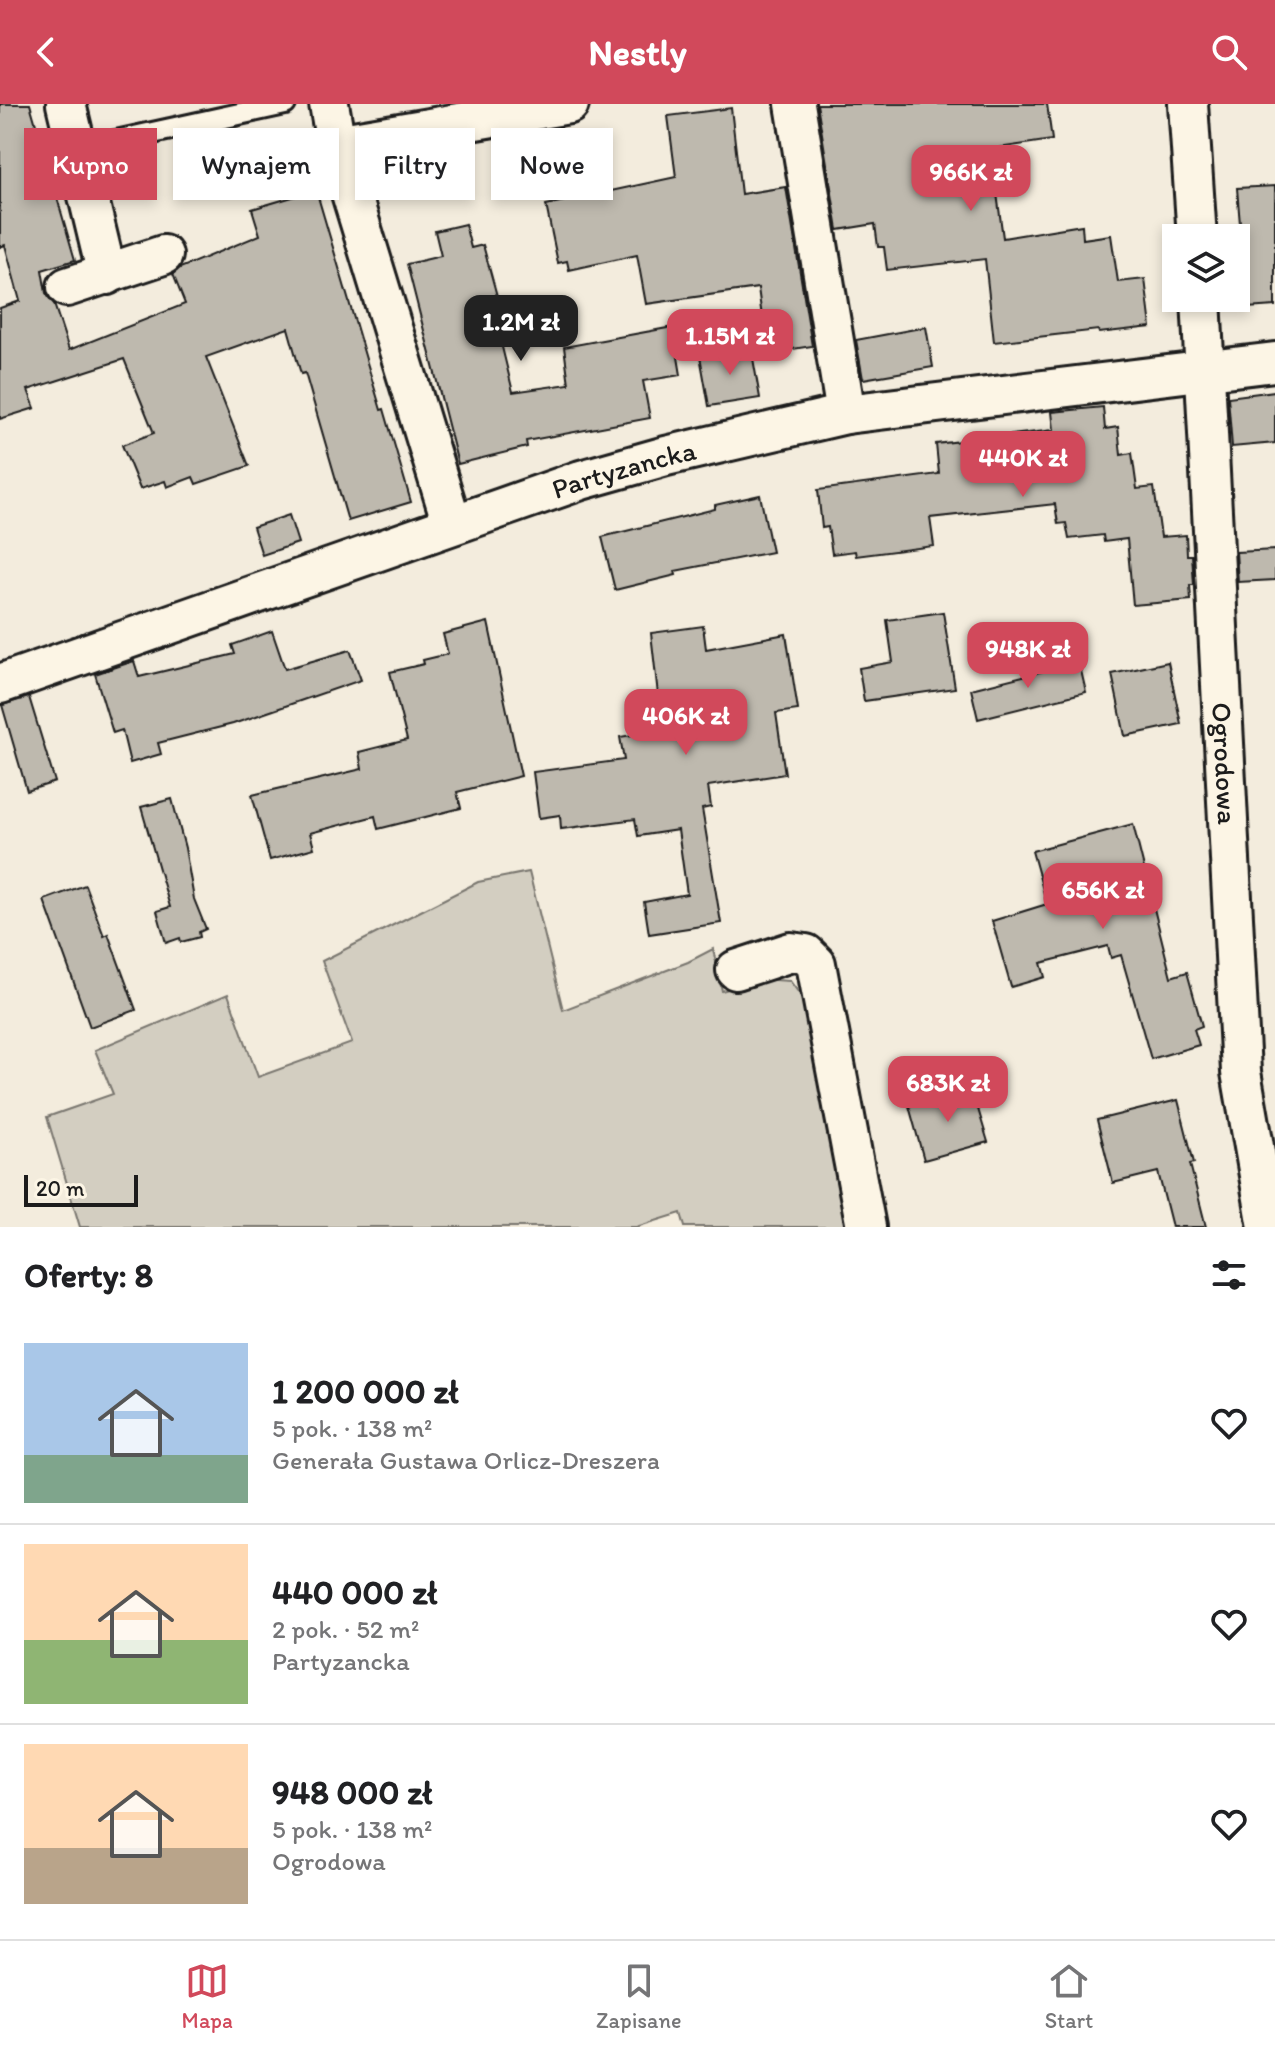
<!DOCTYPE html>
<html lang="pl">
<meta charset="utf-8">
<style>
:root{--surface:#fff;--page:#f6f6f6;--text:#202124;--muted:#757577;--line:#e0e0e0;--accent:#d1495b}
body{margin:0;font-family:Itim,sans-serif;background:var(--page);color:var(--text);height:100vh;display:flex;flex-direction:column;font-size:30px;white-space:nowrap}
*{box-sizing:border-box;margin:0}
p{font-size:26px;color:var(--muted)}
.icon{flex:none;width:44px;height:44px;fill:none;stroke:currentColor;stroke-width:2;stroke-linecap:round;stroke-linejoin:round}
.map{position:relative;height:1123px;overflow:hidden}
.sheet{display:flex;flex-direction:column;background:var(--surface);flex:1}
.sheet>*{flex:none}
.top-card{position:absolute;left:24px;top:24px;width:800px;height:72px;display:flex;gap:16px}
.fabs{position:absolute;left:1162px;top:120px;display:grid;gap:16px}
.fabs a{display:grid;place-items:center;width:88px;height:88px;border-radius:0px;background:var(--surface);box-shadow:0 4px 12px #0003;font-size:40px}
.scale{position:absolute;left:24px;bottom:20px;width:114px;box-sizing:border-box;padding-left:8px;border:4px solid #1c1c1c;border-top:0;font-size:22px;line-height:28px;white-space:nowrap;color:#1c1c1c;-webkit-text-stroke:6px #fcf5e5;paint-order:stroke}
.price{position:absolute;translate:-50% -68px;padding:0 18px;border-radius:16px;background:var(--accent);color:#fff;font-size:26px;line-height:52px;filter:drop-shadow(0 2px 4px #0008)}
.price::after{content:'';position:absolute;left:50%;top:48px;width:24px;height:18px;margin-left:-12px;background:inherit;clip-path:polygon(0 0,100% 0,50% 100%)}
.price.active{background:#222;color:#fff}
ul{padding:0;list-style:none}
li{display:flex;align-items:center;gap:24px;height:200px;padding:0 24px}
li+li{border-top:2px solid var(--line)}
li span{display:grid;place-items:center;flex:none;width:224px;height:160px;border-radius:0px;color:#555}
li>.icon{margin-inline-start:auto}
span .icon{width:96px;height:96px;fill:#fffc;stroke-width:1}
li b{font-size:34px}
h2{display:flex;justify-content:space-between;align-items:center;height:96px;padding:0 24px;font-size:34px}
.pill{padding:0 28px;border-radius:0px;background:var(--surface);box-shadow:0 4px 12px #0003;font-size:28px;line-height:72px}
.pill.active{background:var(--accent);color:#fff}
header{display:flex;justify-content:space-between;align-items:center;height:104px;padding:0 24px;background:var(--accent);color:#fff;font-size:36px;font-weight:700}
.menu{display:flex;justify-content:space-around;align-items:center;height:112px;border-top:2px solid var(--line);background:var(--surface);font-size:22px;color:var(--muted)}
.menu a{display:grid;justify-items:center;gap:4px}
.menu .active{color:var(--accent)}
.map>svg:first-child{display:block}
.green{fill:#d3cec1;stroke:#78756e;stroke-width:2}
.building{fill:#beb9ae;stroke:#1c1c1c;stroke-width:2}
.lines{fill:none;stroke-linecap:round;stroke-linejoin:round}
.service-casing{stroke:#1c1c1c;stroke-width:26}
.minor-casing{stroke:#1c1c1c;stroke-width:44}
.service{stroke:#fcf5e5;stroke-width:20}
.minor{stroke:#fcf5e5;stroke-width:38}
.labels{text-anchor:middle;stroke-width:6;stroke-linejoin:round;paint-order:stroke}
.street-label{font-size:28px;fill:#1c1c1c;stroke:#fcf5e5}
</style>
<header><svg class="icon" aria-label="back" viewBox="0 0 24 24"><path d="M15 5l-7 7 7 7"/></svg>Nestly<svg class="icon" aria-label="search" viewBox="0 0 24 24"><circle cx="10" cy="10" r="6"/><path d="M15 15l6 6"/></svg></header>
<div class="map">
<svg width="1275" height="1123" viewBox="0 0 1275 1123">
<rect width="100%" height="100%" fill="#f3ecdd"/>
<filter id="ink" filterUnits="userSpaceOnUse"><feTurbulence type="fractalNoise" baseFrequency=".0125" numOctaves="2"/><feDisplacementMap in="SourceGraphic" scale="16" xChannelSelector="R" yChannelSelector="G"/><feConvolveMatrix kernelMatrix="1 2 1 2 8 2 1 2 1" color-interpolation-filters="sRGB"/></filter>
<g filter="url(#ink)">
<polygon class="green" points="529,768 563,906 688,858 713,845 722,887 759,875 790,877 809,903 851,1123 685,1123 681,1109 636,1123 80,1123 47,1013 113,990 95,946 228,890 258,973 352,939 322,857 478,778"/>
<g class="building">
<polygon points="0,0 30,0 75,156 42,166 46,189 54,200 69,246 185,200 173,170 180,164 260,131 252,105 316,86 381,306 384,305 411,398 348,417 305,269 301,270 288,224 206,253 249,362 196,380 193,373 167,383 165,377 140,385 122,341 154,329 124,255 28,286 35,304 0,315 0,204 20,197 5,141 0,143"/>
<polygon points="817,0 1047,0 1052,36 991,45 1003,134 1082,121 1083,135 1111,131 1118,178 1145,175 1151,223 1099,229 1098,226 994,238 985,155 887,166 884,143 878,143 875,120 838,126"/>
<polygon points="731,4 741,90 786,83 812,242 767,249 758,184 646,200 637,151 569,166 567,157 558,159 546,101 676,73 668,12"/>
<polygon points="431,47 438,86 377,95 368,57"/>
<polygon points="1275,82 1275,202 1247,204 1237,84"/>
<polygon points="465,120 471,144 483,141 497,192 490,194 513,288 569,280 564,243 673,223 681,271 643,277 650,314 526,337 527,343 458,360 407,160 441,152 435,127"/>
<polygon points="926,223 933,263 863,275 856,236"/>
<polygon points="751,243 760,294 709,302 700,252"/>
<polygon points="1275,287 1275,339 1232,343 1228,293"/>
<polygon points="1103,303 1105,325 1118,323 1121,351 1132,349 1137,385 1154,383 1161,433 1186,431 1187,451 1192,451 1194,481 1190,481 1191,496 1133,501 1127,435 1104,438 1103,431 1069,435 1066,419 1058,420 1055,400 930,414 934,442 856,452 855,447 832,450 828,423 822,424 818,386 939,370 936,340 1054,326 1052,308"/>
<polygon points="760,391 772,448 675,467 676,471 615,486 602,433 715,405 715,401"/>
<polygon points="289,411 298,439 262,451 253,423"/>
<polygon points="1275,446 1275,476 1238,478 1236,448"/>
<polygon points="943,508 955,584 864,597 859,564 893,558 887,516"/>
<polygon points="488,518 521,672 457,688 461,704 378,725 375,712 310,729 314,744 270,756 252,691 362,665 359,648 407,636 390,568 424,560 423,556 448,550 443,530"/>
<polygon points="703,522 706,545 786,530 798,606 776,609 785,670 708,682 711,703 702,705 721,819 649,830 644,798 687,790 678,726 638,732 635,715 561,725 560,711 539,714 533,668 624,656 620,633 662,626 651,529"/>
<polygon points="272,527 285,565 350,546 361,576 233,620 158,639 161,650 130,659 122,626 113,629 95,570 134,557 139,573 235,550 232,541"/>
<polygon points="1079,558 1086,588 978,615 971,585"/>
<polygon points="1168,558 1181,620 1125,632 1112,570"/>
<polygon points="29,593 55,678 27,687 2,601"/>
<polygon points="172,695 185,744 194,795 206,825 199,828 200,833 181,838 180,834 166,839 157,807 170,803 141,703"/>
<polygon points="1133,720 1171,873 1187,868 1202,922 1194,925 1199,941 1151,955 1121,851 1111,854 1108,842 1041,859 1045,873 1011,883 992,817 1047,800 1032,747"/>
<polygon points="85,781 104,832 108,830 136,906 90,923 44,796"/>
<polygon points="972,985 988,1038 924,1056 909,1002"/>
<polygon points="1178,996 1194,1059 1190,1060 1206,1123 1172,1123 1158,1068 1113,1079 1097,1016"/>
</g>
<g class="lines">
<defs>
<polyline id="service" points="116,37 285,0"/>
<g id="minor">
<polyline points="66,0 107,171"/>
<polyline points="329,0 336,40 452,420"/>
<polyline points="795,0 846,310"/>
<polyline points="1188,0 1197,134"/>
<polyline points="336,40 569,0"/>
<polyline points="67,183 163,151"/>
<path id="s1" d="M1201 194 1241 968 1268 1123"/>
<path id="s2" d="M0 580 581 376 666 352 846 310 1275 258"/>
<polyline points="736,866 791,848 806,850 816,860 866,1123"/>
</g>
</defs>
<use href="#service" class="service-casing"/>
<use href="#minor" class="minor-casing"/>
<use href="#service" class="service"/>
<use href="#minor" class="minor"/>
</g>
</g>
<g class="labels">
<g class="street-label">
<text dy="10" stroke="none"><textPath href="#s2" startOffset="660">Partyzancka</textPath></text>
<text dy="10" stroke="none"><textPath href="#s1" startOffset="466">Ogrodowa</textPath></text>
</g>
</g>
</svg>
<div class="fabs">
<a><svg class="icon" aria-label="layers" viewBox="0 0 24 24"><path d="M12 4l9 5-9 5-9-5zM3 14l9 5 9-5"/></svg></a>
</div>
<div class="scale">20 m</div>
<b class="price" style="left:971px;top:109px">966K zł</b>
<b class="price active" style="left:521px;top:259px">1.2M zł</b>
<b class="price" style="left:730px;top:273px">1.15M zł</b>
<b class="price" style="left:1023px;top:395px">440K zł</b>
<b class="price" style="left:1028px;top:586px">948K zł</b>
<b class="price" style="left:686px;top:653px">406K zł</b>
<b class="price" style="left:1103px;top:827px">656K zł</b>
<b class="price" style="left:948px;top:1020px">683K zł</b>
<div class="top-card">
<a class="pill active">Kupno</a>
<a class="pill">Wynajem</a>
<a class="pill">Filtry</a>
<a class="pill">Nowe</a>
</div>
</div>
<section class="sheet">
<h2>Oferty: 8<svg class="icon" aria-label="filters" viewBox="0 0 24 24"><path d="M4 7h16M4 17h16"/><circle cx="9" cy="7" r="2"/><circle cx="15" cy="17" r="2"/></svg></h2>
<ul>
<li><span style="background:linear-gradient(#a9c7e8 70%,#7fa58c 0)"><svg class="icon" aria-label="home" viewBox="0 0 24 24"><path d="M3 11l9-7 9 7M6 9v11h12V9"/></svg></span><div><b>1 200 000 zł</b><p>5 pok. · 138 m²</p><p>Generała Gustawa Orlicz-Dreszera</p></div><svg class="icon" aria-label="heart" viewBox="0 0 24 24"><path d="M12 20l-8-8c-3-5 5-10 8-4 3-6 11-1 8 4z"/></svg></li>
<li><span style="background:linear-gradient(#ffd9b3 60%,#8fb573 0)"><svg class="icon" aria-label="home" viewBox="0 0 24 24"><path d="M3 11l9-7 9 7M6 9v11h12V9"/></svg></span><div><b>440 000 zł</b><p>2 pok. · 52 m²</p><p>Partyzancka</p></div><svg class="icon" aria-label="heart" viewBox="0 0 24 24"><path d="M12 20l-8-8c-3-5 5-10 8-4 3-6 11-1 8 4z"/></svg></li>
<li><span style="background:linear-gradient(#ffd9b3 65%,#b9a48a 0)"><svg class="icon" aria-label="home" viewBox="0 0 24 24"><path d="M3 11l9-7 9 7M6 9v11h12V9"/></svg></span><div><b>948 000 zł</b><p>5 pok. · 138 m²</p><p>Ogrodowa</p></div><svg class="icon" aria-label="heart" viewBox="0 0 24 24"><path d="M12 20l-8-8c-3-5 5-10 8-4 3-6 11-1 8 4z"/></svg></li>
</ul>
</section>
<nav class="menu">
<a class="active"><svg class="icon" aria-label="map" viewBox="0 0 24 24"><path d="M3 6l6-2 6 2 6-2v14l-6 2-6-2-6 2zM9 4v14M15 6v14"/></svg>Mapa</a>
<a><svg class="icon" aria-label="saved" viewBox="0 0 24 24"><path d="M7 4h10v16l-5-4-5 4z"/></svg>Zapisane</a>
<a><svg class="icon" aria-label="home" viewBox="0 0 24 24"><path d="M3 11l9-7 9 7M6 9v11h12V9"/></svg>Start</a>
</nav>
